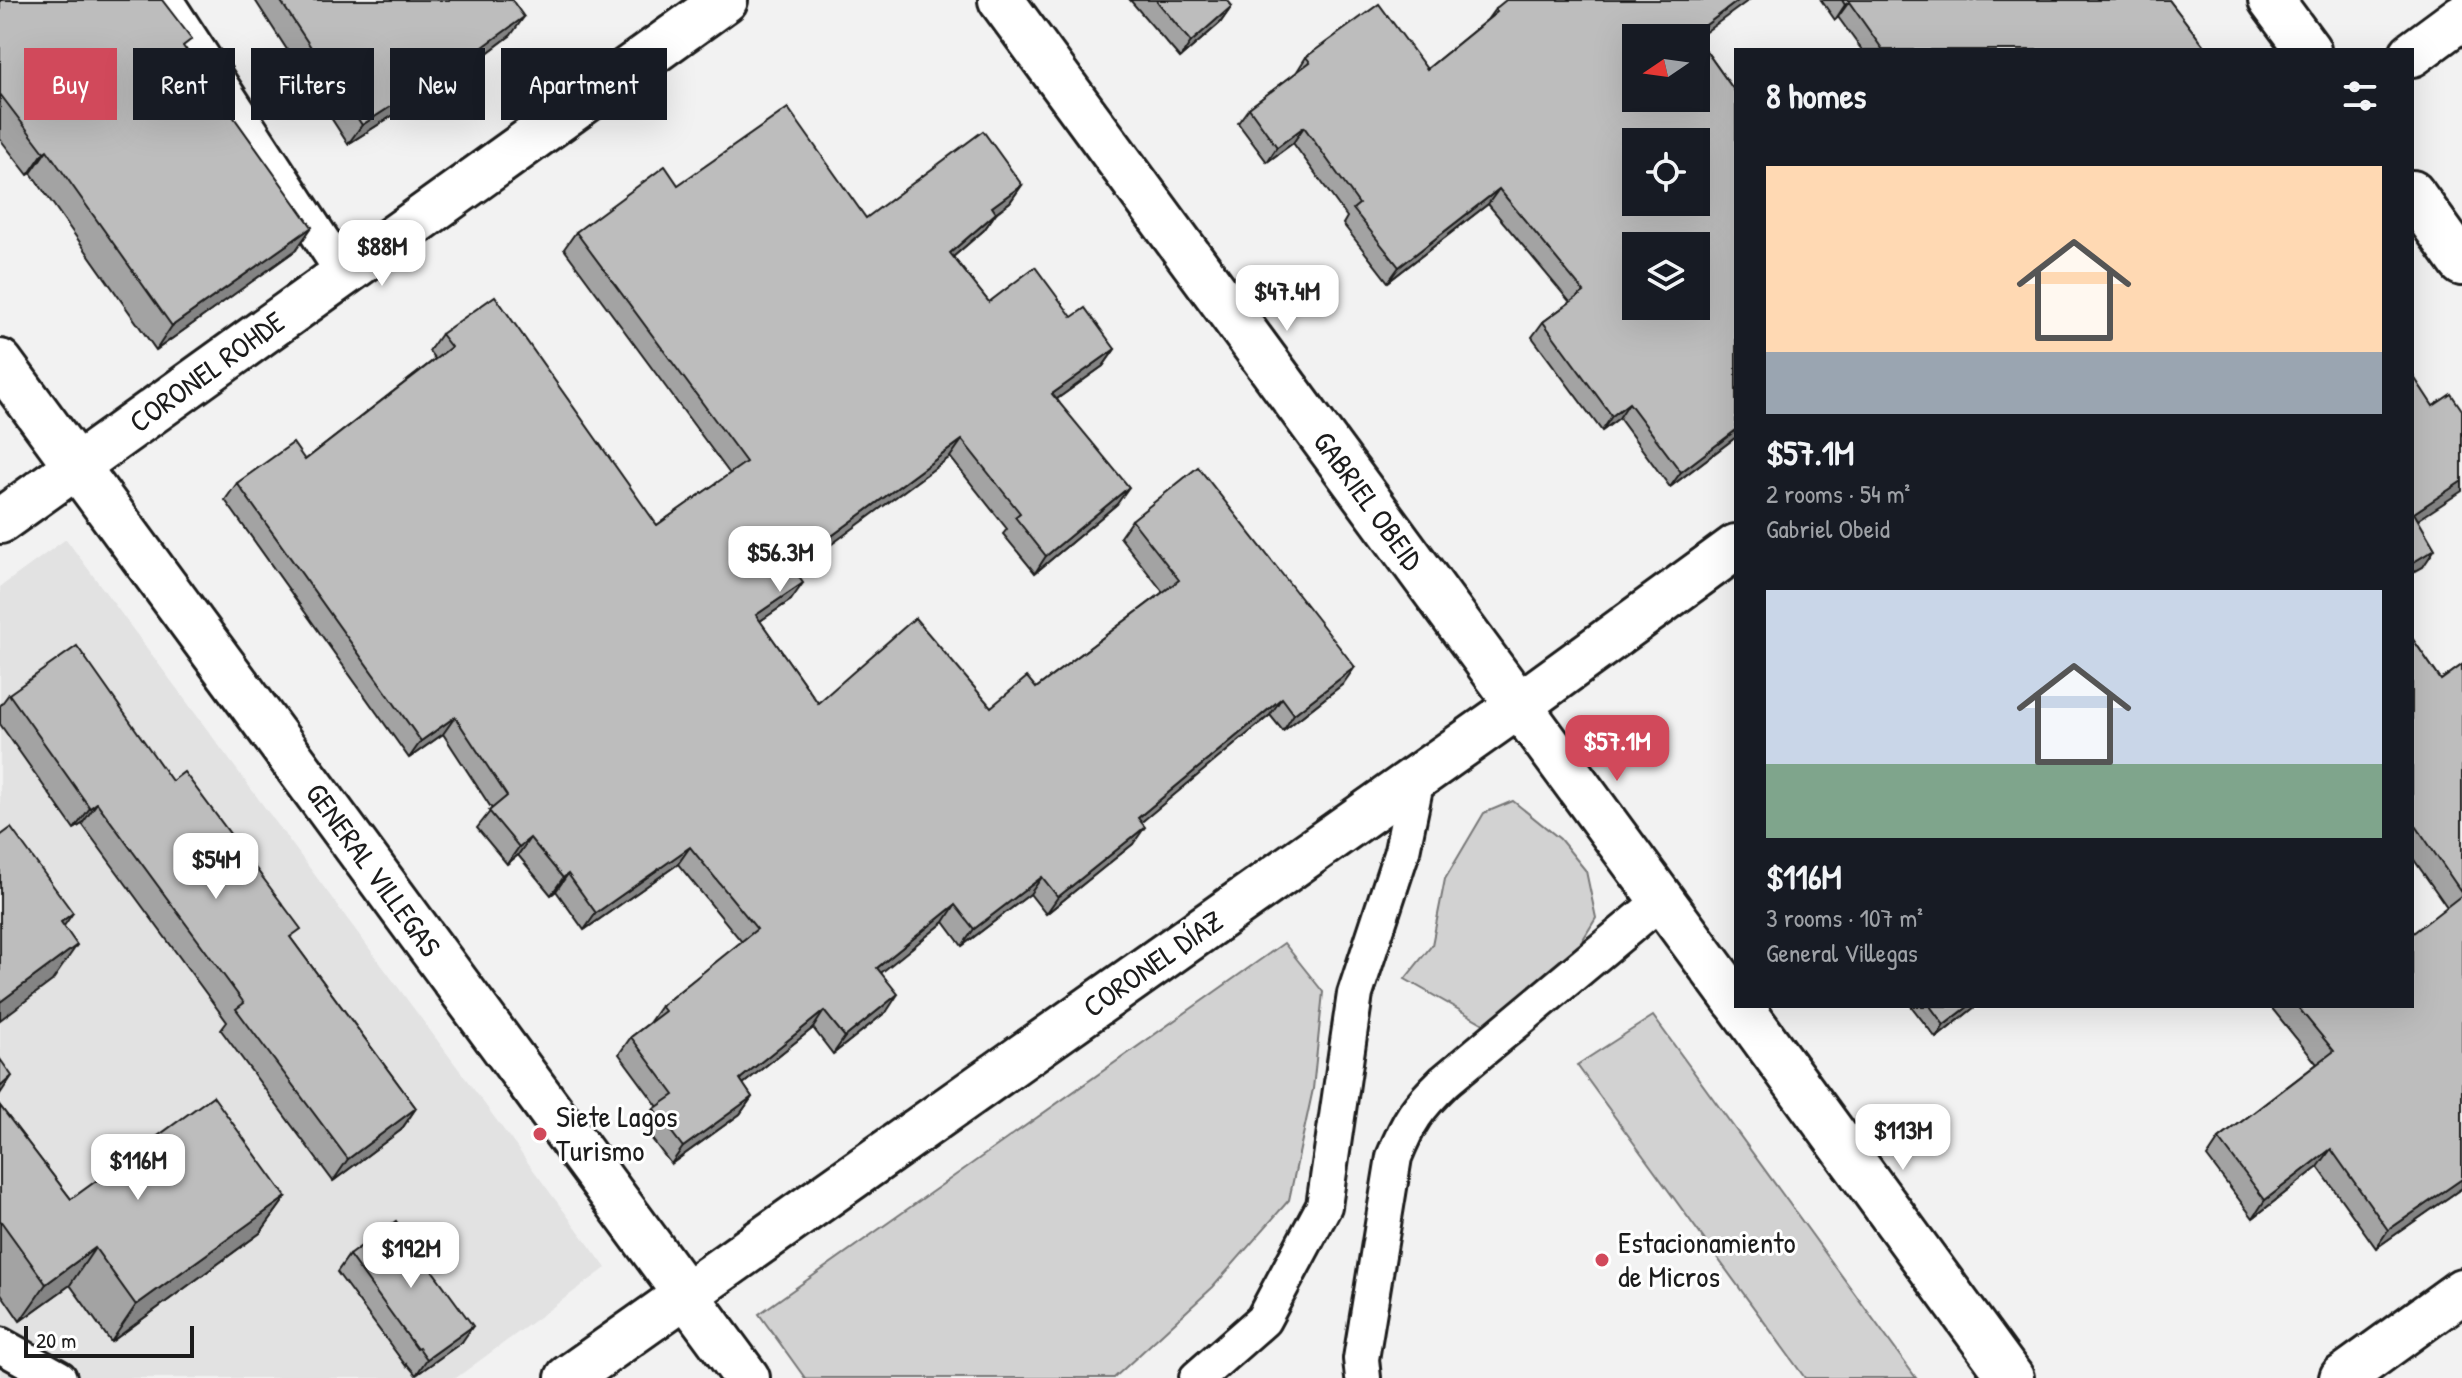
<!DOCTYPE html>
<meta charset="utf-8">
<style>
:root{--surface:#171b24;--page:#242831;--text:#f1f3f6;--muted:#9ea1a6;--accent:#d1495b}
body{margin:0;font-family:"Patrick Hand",sans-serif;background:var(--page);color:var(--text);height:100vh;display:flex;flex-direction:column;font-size:30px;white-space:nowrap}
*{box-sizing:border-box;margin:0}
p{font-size:26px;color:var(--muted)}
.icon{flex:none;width:44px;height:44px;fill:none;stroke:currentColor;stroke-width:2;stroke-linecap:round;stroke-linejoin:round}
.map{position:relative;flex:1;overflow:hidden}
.side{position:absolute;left:1734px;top:48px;width:680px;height:960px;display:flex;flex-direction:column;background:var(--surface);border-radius:0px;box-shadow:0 8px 32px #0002}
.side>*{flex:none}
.guide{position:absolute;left:24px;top:48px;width:760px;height:72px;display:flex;gap:16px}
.needle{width:52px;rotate:257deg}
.buttons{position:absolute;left:1622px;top:24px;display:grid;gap:16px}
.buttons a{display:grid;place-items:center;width:88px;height:88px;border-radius:0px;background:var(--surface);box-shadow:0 8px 32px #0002;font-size:40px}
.scale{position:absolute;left:24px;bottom:20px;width:170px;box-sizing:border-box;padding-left:8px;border:4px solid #1c1c1c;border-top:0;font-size:22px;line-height:28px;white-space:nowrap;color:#1c1c1c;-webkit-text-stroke:6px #fff;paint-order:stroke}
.price{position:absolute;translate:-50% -68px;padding:0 18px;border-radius:16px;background:#fff;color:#222;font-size:26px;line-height:52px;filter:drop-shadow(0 2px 4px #0008)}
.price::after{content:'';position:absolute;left:50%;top:48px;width:24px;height:18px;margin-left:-12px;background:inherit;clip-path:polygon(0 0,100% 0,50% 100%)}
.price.on{background:var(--accent);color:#fff}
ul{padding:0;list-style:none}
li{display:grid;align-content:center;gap:16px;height:424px;padding:0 32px}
li span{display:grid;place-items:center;height:248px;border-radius:0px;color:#555}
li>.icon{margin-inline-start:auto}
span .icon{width:144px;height:144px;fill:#fffc;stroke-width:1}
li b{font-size:34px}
h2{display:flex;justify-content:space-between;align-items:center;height:96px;padding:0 32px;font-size:34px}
.tag{padding:0 28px;border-radius:0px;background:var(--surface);box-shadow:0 8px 32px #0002;font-size:28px;line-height:72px}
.tag.on{background:var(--accent);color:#fff}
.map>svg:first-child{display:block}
.built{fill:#e2e2e2}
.green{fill:#d2d2d2;stroke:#777;stroke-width:2}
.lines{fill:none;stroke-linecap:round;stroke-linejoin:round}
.service-casing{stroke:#1c1c1c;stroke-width:40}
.minor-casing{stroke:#1c1c1c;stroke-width:50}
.primary-casing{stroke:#1c1c1c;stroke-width:50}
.service{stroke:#fff;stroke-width:34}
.minor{stroke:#fff;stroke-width:44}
.primary{stroke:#fff;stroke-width:44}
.wall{fill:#a3a3a3;stroke:#1c1c1c;stroke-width:2}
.shaded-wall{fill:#848484;stroke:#1c1c1c;stroke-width:2}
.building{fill:#bdbdbd;stroke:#1c1c1c;stroke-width:2;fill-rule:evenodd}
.poi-dot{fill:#d1495b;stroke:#fff;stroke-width:3}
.labels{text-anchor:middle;stroke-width:6;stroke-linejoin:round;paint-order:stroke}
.street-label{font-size:30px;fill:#1c1c1c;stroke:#fff}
.poi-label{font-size:30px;fill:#1c1c1c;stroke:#fff;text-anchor:start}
</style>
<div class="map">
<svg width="2462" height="1378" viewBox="0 0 2462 1378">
<rect width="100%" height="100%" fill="#f2f2f2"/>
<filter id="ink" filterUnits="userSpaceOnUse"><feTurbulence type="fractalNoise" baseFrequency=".0125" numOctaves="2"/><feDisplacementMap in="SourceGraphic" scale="16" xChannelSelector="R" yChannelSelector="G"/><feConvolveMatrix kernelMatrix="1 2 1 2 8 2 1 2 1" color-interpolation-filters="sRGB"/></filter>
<g filter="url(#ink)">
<polygon class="built" points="66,539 606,1268 456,1378 0,1378 0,587"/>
<g class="green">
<polygon points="1513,801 1560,839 1586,871 1596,918 1571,959 1491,1028 1405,979 1432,945 1445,879 1484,813"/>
<polygon points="1284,943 1323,992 1313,1089 1289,1200 1213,1287 1114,1378 805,1378 759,1314"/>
<polygon points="1653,1016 1916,1378 1805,1378 1577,1065"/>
</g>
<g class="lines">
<defs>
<g id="service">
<polyline points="165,0 344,274"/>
<polyline points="0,1345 59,1378"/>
<polyline points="1197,1378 1263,1320 1324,1206 1355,994 1402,851 1417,778"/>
<path d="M1363 1378 1361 1359 1394 1157C1409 1120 1417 1108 1445 1081L1662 900"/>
</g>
<g id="minor">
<polyline points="1001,0 1736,1001"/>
<polyline points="2271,0 2308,50"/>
<polyline points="2412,54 2462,17"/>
<polyline points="0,521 725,0"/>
<polyline points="1740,1006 2011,1378"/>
</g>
<g id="primary">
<polyline points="2412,193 2462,263"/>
<polyline points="0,362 747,1378"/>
<polyline points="568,1378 1518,706 1736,547"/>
<polyline points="2342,1378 2462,1291"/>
</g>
</defs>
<use href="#service" class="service-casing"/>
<use href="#minor" class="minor-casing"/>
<use href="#primary" class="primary-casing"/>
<use href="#service" class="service"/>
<use href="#minor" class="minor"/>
<use href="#primary" class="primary"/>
</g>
<g class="wall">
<polygon points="0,0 186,49 296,250 156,350 31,173 28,175 0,139"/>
<polygon points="255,0 512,0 511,35 470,66 348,144"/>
<polygon points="1130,0 1227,0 1232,6 1220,23 1180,58"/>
<polygon points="1821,0 2169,0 2207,50 1862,50 1838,17 1835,20"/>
<polygon points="1495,9 1697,38 1736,93 1736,437 1670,487 1619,418 1602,431 1532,337 1543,322 1570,302 1488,204 1388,282 1343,224 1347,217 1293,143 1267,162 1238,123 1249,108 1296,73 1306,57 1427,69 1487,20"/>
<polygon points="678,185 866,218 1022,185 1010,202 996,213 984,230 953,257 989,302 1072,317 1115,349 1103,366 1057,399 1117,504 1035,573 1003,534 1007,529 950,457 794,571 791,600 760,621 818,703 991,707 1036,688 1163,592 1120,537 1132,520 1343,684 1283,731 1270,715 1141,822 1133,844 1046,914 1030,894 962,946 944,922 881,972 887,1011 833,1054 813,1028 743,1084 752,1097 740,1114 671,1164 642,1126 654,1109 658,1107 619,1054 631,1037 649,1023 661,1006 742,942 678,864 584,930 556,891 551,895 518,855 507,864 477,828 492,809 443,734 409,758 225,500 237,483 305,460 435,359 429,351 441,334 657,525 730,474 564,249 576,232"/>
<polygon points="2412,638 2441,680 2462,665 2462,1188 2376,1248 2318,1167 2253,1218 2207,1157 2219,1139 2317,1064 2270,1006 2412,1006 2447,907 2412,857"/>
<polygon points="9,694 172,781 293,941 416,1108 401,1130 333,1181 221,1030 227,1022 82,824 74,829 0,724 0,706"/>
<polygon points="1911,1006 1976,1006 1936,1038"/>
<polygon points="0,1106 71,1199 286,1197 260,1233 111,1342 70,1285 20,1321 0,1292"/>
<polygon points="349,1255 462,1342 416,1375 407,1364 406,1366 337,1272"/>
</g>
<g class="shaded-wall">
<polygon points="1739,0 1749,0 1696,39 1694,34"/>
<polygon points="1849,2 1838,17 1835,20 1845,5"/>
<polygon points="1232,6 1220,23 1180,58 1191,42"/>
<polygon points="524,17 511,35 470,66 348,144 362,125"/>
<polygon points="1304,127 1293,143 1267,162 1277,147"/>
<polygon points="47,150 31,173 28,175 44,152"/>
<polygon points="1022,185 1010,202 980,224 992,207"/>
<polygon points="1499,189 1488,204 1388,282 1399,267"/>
<polygon points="996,213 984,230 938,270 950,253"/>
<polygon points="312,227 296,250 156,350 172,326"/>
<polygon points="1115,349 1103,366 1040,411 1052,394"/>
<polygon points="1629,403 1619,418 1602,431 1612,416"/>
<polygon points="1736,430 1736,437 1670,487 1681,472"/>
<polygon points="962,440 950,457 779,583 791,566"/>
<polygon points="2462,481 2462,491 2412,524 2414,513"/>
<polygon points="1129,487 1117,504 1035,573 1046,556"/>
<polygon points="2435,549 2423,567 2412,573 2412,563"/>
<polygon points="803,583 791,600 744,632 756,615"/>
<polygon points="1355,667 1343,684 1283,731 1294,714"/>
<polygon points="1282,698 1270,715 1126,835 1138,818"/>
<polygon points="455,717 443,734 409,758 421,741"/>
<polygon points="97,803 82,824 74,829 90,808"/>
<polygon points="1145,827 1133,844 1046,914 1058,897"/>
<polygon points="530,838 518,855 507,864 519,847"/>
<polygon points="690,847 678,864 584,930 596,913"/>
<polygon points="568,874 556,891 551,895 563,878"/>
<polygon points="1042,877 1030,894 962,946 974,929"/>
<polygon points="955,905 944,922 866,985 877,968"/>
<polygon points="73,913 48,949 61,922"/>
<polygon points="77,945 52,981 0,1020 0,1002"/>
<polygon points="898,994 887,1011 833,1054 845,1037"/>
<polygon points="1969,1006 1976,1006 1936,1038 1944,1025"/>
<polygon points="824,1011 813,1028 728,1096 740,1079"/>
<polygon points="12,1076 0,1094 0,1087"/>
<polygon points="752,1097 740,1114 671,1164 683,1147"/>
<polygon points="416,1108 401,1130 333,1181 348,1159"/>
<polygon points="2331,1149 2318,1167 2253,1218 2265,1200"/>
<polygon points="2462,1179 2462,1188 2376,1248 2388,1230"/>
<polygon points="286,1197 260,1233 111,1342 136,1305"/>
<polygon points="95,1248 70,1285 20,1321 46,1284"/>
<polygon points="473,1326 462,1342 416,1375 427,1359"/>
</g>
<g class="building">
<polygon points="0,0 162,0 192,39 183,46 312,227 172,326 47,150 44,152 0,94"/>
<polygon points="280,0 512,0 524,17 483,47 362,125"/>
<polygon points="1156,0 1227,0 1232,6 1191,42"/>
<path d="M1506 0H1739L1694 34 1736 93V430L1681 472 1629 403 1612 416 1543 322 1584 292 1499 189 1399 267 1353 209 1359 204 1304 127 1277 147 1249 108 1310 62 1306 57 1379 4 1427 69 1497 12 1495 9ZM1636 38H1696V98H1636ZM1636 142H1696V202H1636ZM1636 246H1696V306H1636Z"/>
<polygon points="1842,0 2169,0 2207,50 1883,50 1849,2 1845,5"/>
<polygon points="788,108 866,218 983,131 1022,185 992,207 996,213 950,253 989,302 1035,267 1072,317 1085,308 1115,349 1052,394 1129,487 1046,556 1015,517 1020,513 962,440 791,566 803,583 756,615 818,703 915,618 991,707 1027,677 1036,688 1179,580 1132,520 1198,467 1355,667 1294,714 1282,698 1138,818 1145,827 1058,897 1042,877 974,929 955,905 877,968 898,994 845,1037 824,1011 740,1079 752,1097 683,1147 654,1109 674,1095 631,1037 665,1011 661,1006 757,929 690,847 596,913 568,874 563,878 530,838 519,847 489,811 507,796 455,717 421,741 237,483 293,443 305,460 451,347 441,334 495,296 657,525 746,462 576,232 665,166 678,185"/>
<polygon points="2412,374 2433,406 2451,394 2462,410 2462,481 2414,513 2435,549 2412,563"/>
<polygon points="2412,638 2441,680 2462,665 2462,893 2412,820"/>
<polygon points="77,646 172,781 184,772 301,929 290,937 416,1108 348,1159 236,1009 244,1003 97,803 90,808 9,694"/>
<polygon points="11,828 73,913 61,922 77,945 0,1002 0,836"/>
<polygon points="2462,895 2462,1179 2388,1230 2331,1149 2265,1200 2219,1139 2334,1051 2297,1006 2412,1006 2412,934"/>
<polygon points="1930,1006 1969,1006 1944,1025"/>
<polygon points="0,1059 12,1076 0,1087"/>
<polygon points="213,1096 286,1197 136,1305 95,1248 46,1284 0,1220 0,1106 71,1199"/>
<polygon points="396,1221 473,1326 427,1359 419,1348 417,1349 349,1255"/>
</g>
</g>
<g class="poi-dot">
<circle cx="540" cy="1134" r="8"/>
<circle cx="1602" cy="1260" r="8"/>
</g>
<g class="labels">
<g class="street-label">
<text transform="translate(207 372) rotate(-36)" y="10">CORONEL ROHDE</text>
<text transform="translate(1368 501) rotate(54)" y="10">GABRIEL OBEID</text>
<text transform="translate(373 870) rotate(54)" y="10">GENERAL VILLEGAS</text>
<text transform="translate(1153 964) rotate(-35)" y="10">CORONEL DÍAZ</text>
</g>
<g class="poi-label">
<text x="556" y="1127">Siete Lagos<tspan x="556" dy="34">Turismo</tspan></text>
<text x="1618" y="1253">Estacionamiento<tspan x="1618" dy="34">de Micros</tspan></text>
</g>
</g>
</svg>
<div class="buttons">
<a><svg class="needle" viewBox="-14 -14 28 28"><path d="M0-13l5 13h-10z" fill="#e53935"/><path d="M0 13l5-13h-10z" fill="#9ea1a6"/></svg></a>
<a><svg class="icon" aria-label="locate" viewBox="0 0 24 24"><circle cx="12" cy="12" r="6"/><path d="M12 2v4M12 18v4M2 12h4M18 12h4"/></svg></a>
<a><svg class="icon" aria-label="layers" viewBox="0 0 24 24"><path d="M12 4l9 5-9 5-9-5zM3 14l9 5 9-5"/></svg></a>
</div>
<div class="scale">20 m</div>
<b class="price" style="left:382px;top:288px">$88M</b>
<b class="price" style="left:1287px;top:333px">$47.4M</b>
<b class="price" style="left:780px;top:594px">$56.3M</b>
<b class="price on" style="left:1617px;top:783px">$57.1M</b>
<b class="price" style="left:216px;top:901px">$54M</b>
<b class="price" style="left:1903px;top:1172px">$113M</b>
<b class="price" style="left:138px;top:1202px">$116M</b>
<b class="price" style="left:411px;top:1290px">$192M</b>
<div class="guide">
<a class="tag on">Buy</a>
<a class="tag">Rent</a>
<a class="tag">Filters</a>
<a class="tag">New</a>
<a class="tag">Apartment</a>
</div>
<section class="side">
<h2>8 homes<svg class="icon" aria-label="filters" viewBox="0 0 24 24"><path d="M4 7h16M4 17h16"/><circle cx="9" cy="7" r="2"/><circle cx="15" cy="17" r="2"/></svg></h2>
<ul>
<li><span style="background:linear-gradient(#ffd9b3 75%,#9aa5b1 0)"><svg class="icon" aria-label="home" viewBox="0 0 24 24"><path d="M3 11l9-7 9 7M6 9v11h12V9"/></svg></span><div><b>$57.1M</b><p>2 rooms · 54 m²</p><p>Gabriel Obeid</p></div></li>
<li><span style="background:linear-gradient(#c9d6e8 70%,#7fa58c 0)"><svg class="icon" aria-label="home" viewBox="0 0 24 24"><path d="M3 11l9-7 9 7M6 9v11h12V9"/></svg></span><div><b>$116M</b><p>3 rooms · 107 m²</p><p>General Villegas</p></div></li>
</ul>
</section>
</div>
